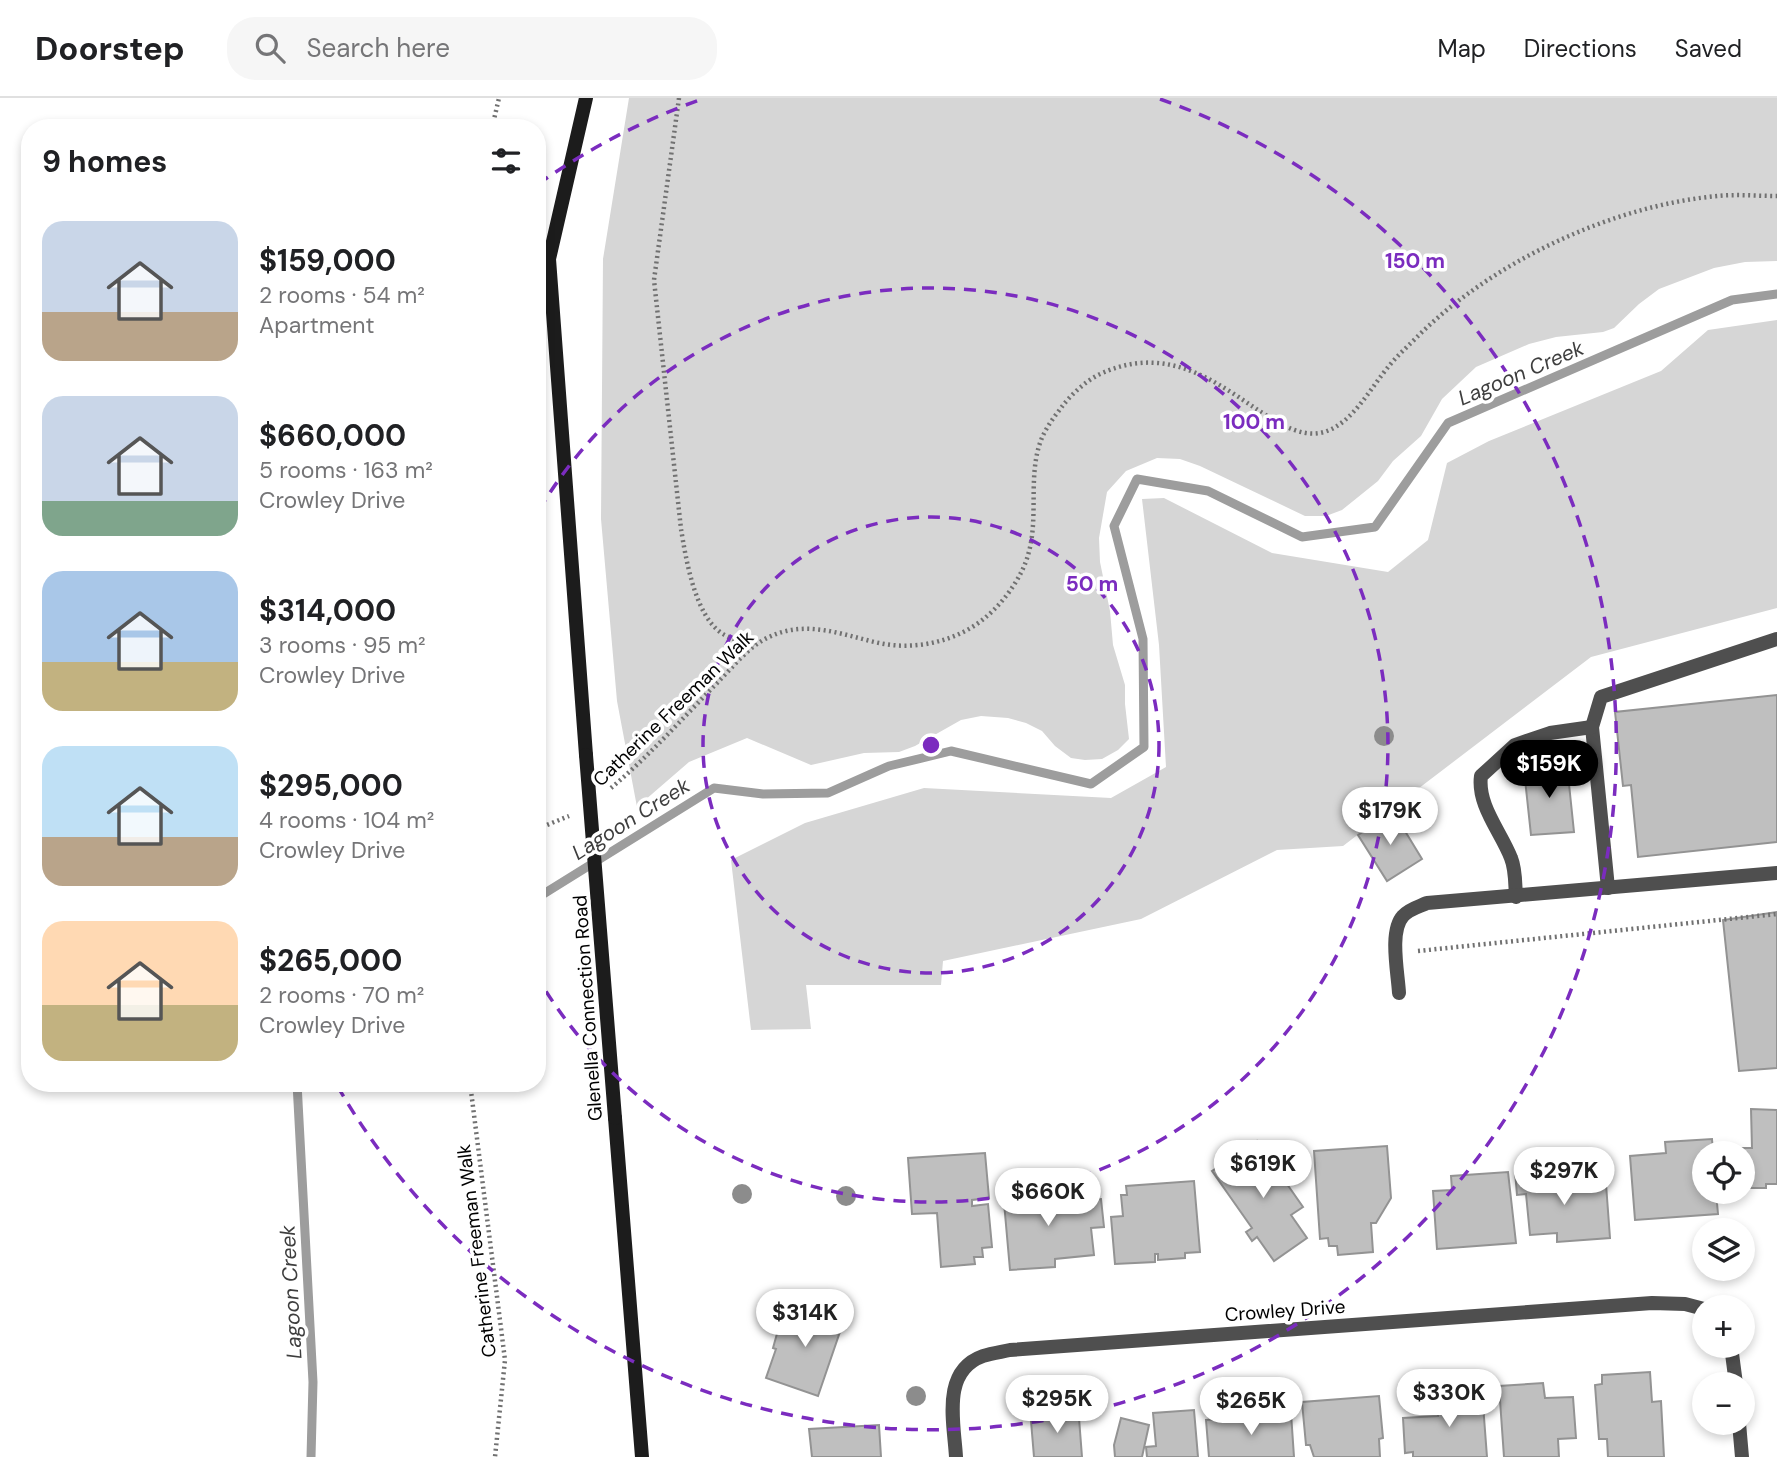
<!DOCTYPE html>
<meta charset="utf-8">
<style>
:root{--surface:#fff;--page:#f6f6f6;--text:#202124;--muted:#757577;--line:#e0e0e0;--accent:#000}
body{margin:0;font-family:"DM Sans",sans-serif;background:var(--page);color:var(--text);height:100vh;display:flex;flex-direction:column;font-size:26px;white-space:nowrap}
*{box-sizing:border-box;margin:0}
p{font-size:23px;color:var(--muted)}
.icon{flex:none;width:38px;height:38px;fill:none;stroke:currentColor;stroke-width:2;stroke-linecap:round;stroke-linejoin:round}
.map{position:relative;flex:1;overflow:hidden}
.drawer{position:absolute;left:21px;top:21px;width:525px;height:973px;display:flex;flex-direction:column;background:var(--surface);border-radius:28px;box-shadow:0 4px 10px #0003}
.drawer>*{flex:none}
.tools{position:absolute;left:1692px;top:1043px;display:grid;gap:14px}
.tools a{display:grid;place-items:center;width:63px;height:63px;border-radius:50%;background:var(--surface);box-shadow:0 4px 10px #0003;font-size:35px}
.price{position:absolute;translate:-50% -60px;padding:0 16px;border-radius:24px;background:#fff;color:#222;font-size:23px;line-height:46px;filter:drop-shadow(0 2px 4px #0008)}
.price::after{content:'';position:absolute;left:50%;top:42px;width:21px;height:16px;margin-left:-10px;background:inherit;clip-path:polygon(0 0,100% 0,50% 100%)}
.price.current{background:var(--accent);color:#fff}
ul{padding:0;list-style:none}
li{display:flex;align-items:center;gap:21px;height:175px;padding:0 21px}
li span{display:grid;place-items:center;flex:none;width:196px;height:140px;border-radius:21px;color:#555}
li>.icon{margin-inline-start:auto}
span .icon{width:84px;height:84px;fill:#fffc;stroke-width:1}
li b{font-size:30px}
h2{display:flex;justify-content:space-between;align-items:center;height:84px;padding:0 21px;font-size:30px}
header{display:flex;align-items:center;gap:42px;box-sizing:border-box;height:98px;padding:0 35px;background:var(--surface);border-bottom:2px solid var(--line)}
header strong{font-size:33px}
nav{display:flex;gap:38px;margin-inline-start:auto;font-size:24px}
.search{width:490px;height:63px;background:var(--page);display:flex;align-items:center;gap:18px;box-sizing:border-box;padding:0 24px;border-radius:28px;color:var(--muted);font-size:26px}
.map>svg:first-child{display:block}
.green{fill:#d6d6d6}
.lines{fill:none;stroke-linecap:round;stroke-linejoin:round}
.stream{stroke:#9d9d9d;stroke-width:9}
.building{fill:#bfbfbf;stroke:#939393;stroke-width:2}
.path{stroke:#717171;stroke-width:4.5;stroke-dasharray:2 3.5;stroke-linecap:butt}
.service{stroke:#4f4f4f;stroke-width:14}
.minor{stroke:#4f4f4f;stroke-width:14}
.secondary{stroke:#1c1c1c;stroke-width:14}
.secondary-bridge{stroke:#1c1c1c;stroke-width:14}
.tree{fill:#8c8c8c}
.ring{fill:none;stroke:#7b2cbf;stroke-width:3.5;stroke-dasharray:12 9}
.labels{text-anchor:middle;stroke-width:7;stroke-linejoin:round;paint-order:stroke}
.street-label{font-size:19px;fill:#000;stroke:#fff}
.water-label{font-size:21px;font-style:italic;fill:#3e3e3e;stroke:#fff}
.centre{fill:#7b2cbf;stroke:#fff;stroke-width:3.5}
.ring-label{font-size:21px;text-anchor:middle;font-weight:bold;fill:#7b2cbf;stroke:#fff;stroke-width:7;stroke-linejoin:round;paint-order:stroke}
</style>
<header>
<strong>Doorstep</strong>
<div class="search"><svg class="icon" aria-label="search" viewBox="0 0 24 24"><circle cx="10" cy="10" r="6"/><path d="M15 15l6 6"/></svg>Search here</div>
<nav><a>Map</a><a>Directions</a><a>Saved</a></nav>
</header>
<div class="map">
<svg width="1777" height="1359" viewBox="0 0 1777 1359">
<rect width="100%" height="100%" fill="#fff"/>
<g class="green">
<polygon points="629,0 1777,0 1777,163 1745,164 1714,170 1659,191 1639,206 1614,230 1603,234 1556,239 1529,246 1476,269 1442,301 1421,338 1393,363 1378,383 1342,412 1326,418 1305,418 1200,368 1180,361 1157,360 1126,373 1107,394 1099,440 1100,464 1110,513 1113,547 1125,587 1125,606 1129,641 1118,652 1102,661 1085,662 1071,660 1055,648 1042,633 1026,625 1008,620 981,618 961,622 915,648 899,654 864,655 811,667 747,640 689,664 637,709 617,603 601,421 603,161"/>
<polygon points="1777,222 1777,510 1591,559 1343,748 1277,752 1141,821 943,863 941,887 806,887 811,931 751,932 731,762 805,725 924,690 1111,700 1166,669 1159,547 1142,401 1164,400 1272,455 1388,474 1428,442 1447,365 1489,343 1661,273 1708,232"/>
</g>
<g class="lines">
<g class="stream">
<polyline points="537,800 714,690 763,696 828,695 889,668 951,653 1091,686 1144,649 1143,541 1114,428 1137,381 1208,393 1302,439 1375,429 1448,325 1732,202 1777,196"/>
<polyline points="297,985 313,1284 311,1359"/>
</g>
</g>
<g class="building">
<polygon points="1777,597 1777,744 1638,759 1631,687 1623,688 1615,614"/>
<polygon points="1567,667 1574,734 1531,737 1524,672"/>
<polygon points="1394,715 1422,761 1387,783 1358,737"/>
<polygon points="1777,814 1777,970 1739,973 1723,822"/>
<polygon points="1751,1011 1777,1012 1777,1086 1766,1086 1766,1090 1743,1090 1743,1055 1737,1055 1737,1050 1752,1050"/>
<polygon points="1712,1041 1713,1055 1704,1055 1704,1094 1716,1094 1718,1116 1635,1122 1630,1058 1666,1055 1665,1044"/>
<polygon points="1257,1043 1303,1109 1291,1117 1307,1140 1274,1163 1257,1139 1252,1143 1246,1134 1252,1130 1212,1073"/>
<polygon points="1387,1048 1391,1100 1376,1125 1371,1125 1373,1154 1338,1157 1337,1148 1329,1148 1328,1140 1320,1141 1314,1053"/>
<polygon points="985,1055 989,1100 972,1102 972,1108 988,1106 992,1149 982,1150 983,1159 974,1159 975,1166 941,1169 937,1115 912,1116 908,1060"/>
<polygon points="1550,1071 1551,1079 1569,1077 1570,1088 1606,1086 1610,1140 1557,1144 1557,1135 1530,1137 1526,1096 1517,1097 1515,1073"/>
<polygon points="1508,1074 1516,1145 1437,1151 1433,1093 1452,1092 1451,1078"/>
<polygon points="1194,1083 1200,1154 1185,1155 1185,1160 1158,1162 1158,1156 1155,1156 1155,1164 1115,1166 1111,1119 1123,1118 1121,1097 1127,1097 1126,1088"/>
<polygon points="1050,1089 1051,1105 1101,1101 1104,1129 1091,1130 1094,1157 1055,1161 1055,1169 1010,1172 1003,1093"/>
<polygon points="792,1204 844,1222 818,1298 766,1280 776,1251 773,1250 778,1232 781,1233"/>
<polygon points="1650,1274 1652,1304 1661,1303 1664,1359 1608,1359 1607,1341 1599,1341 1595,1287 1602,1286 1602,1277"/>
<polygon points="1543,1285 1545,1300 1573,1299 1576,1340 1558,1341 1559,1359 1504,1359 1499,1288"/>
<polygon points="1482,1293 1487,1359 1413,1359 1413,1354 1405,1355 1403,1320 1438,1318 1437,1307 1446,1306 1445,1295"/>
<polygon points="1379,1298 1383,1340 1379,1341 1380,1359 1314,1359 1310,1347 1306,1347 1302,1304"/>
<polygon points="1066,1306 1067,1322 1079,1320 1082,1359 1034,1359 1031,1323 1049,1322 1048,1307"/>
<polygon points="1194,1312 1198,1359 1147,1359 1146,1349 1156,1348 1153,1315"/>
<polygon points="1291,1315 1294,1359 1209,1359 1206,1322"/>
<polygon points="1121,1320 1149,1327 1142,1359 1115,1359 1114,1347"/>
<polygon points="879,1327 881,1359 812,1359 809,1331"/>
</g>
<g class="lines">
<g class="path">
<path d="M679 0 654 182 681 431C686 461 695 519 723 536 732 542 745 544 754 548"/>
<polyline points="492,30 499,0"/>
<path d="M611 690C649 658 683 620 718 584 733 569 749 548 769 539 807 521 842 537 879 545 916 553 958 543 986 519 1004 504 1022 479 1028 457 1039 421 1028 380 1040 345 1045 330 1055 318 1064 306 1073 295 1085 284 1098 277 1205 225 1268 355 1327 333 1354 323 1371 289 1389 268 1397 258 1406 250 1415 241 1490 165 1610 108 1717 98 1736 96 1757 98 1777 98"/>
<polyline points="537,731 569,718"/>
<polyline points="1418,853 1777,816"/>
<polyline points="470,985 505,1262 495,1359"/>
</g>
<g class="service">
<polyline points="1608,790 1592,629 1601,599 1777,541"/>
<path d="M1516 799C1515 787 1516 772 1511 760 1501 734 1477 707 1481 678L1515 647 1550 635 1592 629"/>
<path d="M1399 895C1398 875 1389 833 1403 818 1409 811 1418 809 1427 805L1777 775"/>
</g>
<g class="minor">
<polyline points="1731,1248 1736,1286"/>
<polyline points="1739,1325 1742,1359"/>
<path d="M956 1359C954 1324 941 1273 983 1258 992 1255 1001 1254 1010 1252L1652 1205 1685 1206 1704 1211"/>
</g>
<g class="secondary">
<polyline points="586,0 549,161 586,657"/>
<polyline points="615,1020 642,1359"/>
</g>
<polyline class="secondary-bridge" points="586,657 615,1020"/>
</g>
<g class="tree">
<circle cx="1384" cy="638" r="10"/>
<circle cx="742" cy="1096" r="10"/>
<circle cx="846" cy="1098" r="10"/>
<circle cx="916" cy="1298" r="10"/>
</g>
<g class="ring">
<circle cx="931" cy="647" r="228"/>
<path d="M539 412A457 457 0 1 1 539 882"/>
<path d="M538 86A685 685 0 0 1 702 1M1160 1A685 685 0 1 1 338 989"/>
</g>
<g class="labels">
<g class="street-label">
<text transform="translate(673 610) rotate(-44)" y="7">Catherine Freeman Walk</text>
<text transform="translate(587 910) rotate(-94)" y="7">Glenella Connection Road</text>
<text transform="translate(476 1153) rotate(-97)" y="7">Catherine Freeman Walk</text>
<text transform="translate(1285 1212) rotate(-4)" y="7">Crowley Drive</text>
</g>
<g class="water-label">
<text transform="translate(1521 275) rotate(-23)" y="7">Lagoon Creek</text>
<text transform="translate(631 721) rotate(-32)" y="7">Lagoon Creek</text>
<text transform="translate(291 1194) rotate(-93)" y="7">Lagoon Creek</text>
</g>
</g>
<circle cx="931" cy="647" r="10" class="centre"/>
<g class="ring-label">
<text x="1415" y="170">150 m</text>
<text x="1254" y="331">100 m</text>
<text x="1092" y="493">50 m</text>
</g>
</svg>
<div class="tools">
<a><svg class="icon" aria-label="locate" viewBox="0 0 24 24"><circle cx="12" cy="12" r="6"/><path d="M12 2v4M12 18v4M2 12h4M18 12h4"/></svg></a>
<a><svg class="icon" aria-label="layers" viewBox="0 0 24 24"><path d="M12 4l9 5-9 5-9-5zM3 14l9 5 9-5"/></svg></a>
<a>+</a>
<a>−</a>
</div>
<b class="price current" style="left:1549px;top:702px">$159K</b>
<b class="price" style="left:1390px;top:749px">$179K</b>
<b class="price" style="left:1263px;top:1102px">$619K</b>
<b class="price" style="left:1564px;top:1109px">$297K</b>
<b class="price" style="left:1048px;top:1130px">$660K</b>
<b class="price" style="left:805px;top:1251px">$314K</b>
<b class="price" style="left:1449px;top:1331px">$330K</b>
<b class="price" style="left:1057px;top:1337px">$295K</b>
<b class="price" style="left:1251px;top:1339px">$265K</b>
<section class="drawer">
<h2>9 homes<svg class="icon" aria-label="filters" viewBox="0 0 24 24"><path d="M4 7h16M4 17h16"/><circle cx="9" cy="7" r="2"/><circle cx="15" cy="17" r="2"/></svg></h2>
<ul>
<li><span style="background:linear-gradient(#c9d6e8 65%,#b9a48a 0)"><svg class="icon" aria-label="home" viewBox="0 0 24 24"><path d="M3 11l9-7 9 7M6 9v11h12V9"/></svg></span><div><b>$159,000</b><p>2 rooms · 54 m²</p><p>Apartment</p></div></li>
<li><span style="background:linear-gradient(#c9d6e8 75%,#7fa58c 0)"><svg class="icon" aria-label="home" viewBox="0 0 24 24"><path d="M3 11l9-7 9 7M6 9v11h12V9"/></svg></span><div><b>$660,000</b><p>5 rooms · 163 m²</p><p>Crowley Drive</p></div></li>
<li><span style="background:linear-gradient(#a9c7e8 65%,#c2b280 0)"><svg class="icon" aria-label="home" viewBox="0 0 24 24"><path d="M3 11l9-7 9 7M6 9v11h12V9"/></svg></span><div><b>$314,000</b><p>3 rooms · 95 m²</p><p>Crowley Drive</p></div></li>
<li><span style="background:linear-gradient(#bfe0f5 65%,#b9a48a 0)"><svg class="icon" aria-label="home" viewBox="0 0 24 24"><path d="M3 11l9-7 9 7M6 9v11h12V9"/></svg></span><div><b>$295,000</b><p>4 rooms · 104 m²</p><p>Crowley Drive</p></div></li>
<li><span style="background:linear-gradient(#ffd9b3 60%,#c2b280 0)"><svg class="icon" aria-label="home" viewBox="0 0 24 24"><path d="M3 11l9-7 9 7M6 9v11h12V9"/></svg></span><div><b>$265,000</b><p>2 rooms · 70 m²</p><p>Crowley Drive</p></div></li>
</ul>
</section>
</div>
